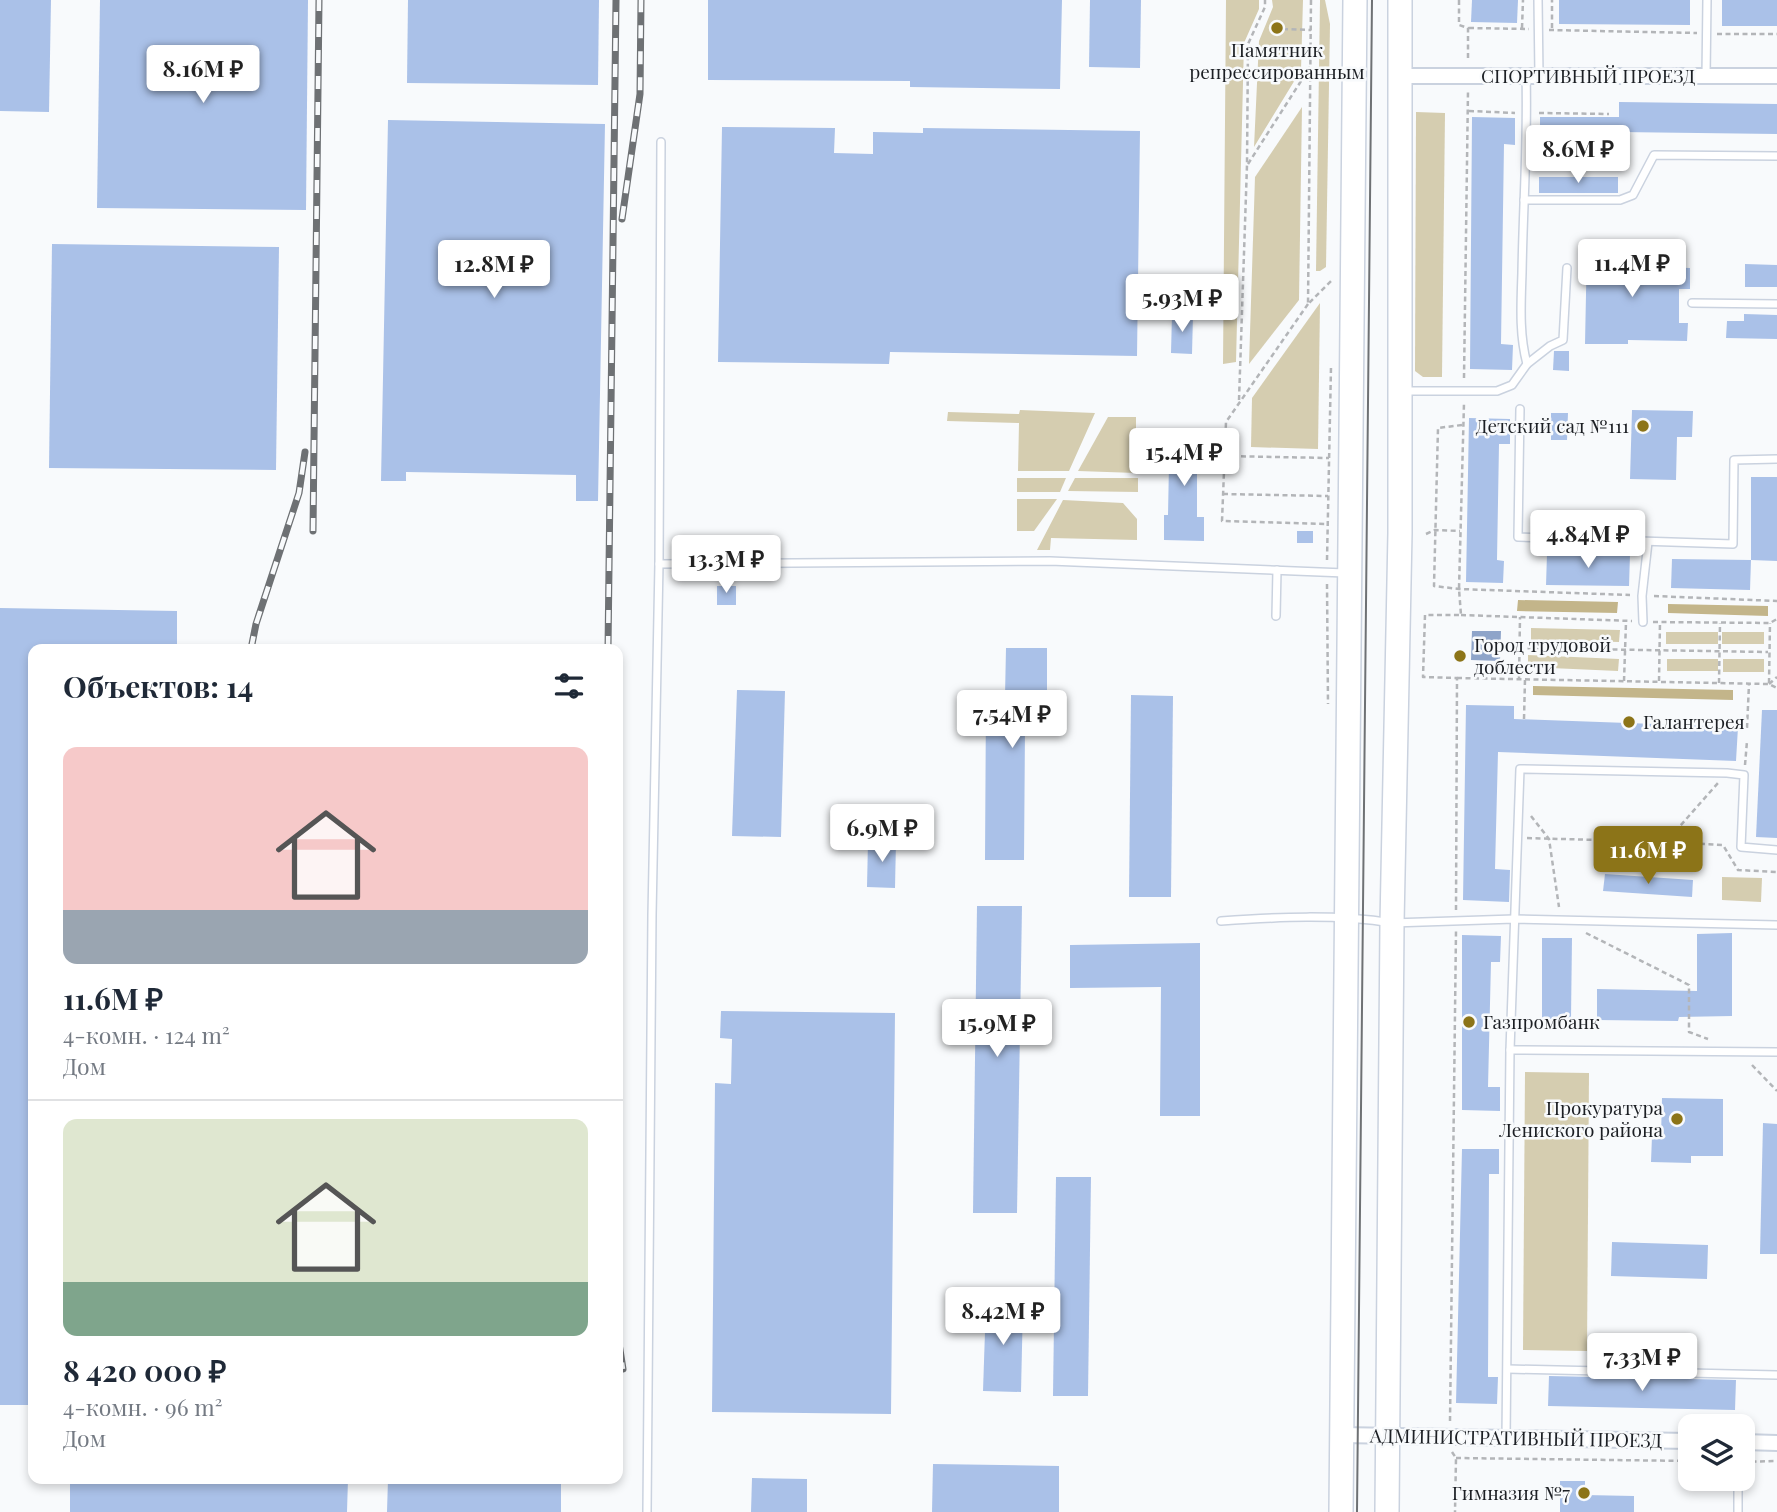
<!DOCTYPE html>
<html lang="ru">
<meta charset="utf-8">
<style>
:root{--surface:#fff;--page:#f2f2f3;--text:#1f2937;--muted:#747a83;--line:#e0e1e3;--accent:#8c7418}
body{margin:0;font-family:"Playfair Display",serif;background:var(--page);color:var(--text);height:100vh;display:flex;flex-direction:column;font-size:26px;white-space:nowrap}
*{box-sizing:border-box;margin:0}
p{font-size:23px;color:var(--muted)}
.icon{flex:none;width:38px;height:38px;fill:none;stroke:currentColor;stroke-width:2;stroke-linecap:round;stroke-linejoin:round}
.map{position:relative;flex:1;overflow:hidden}
.details{position:absolute;left:28px;top:644px;width:595px;height:840px;display:flex;flex-direction:column;background:var(--surface);border-radius:14px;box-shadow:0 4px 10px #0003}
.details>*{flex:none}
.fabs{position:absolute;left:1678px;top:1414px;display:grid;gap:14px}
.fabs a{display:grid;place-items:center;width:77px;height:77px;border-radius:14px;background:var(--surface);box-shadow:0 4px 10px #0003;font-size:35px}
.price{position:absolute;translate:-50% -60px;padding:0 16px;border-radius:7px;background:#fff;color:#222;font-size:23px;line-height:46px;filter:drop-shadow(0 2px 4px #0008)}
.price::after{content:'';position:absolute;left:50%;top:42px;width:21px;height:16px;margin-left:-10px;background:inherit;clip-path:polygon(0 0,100% 0,50% 100%)}
.price.selected{background:var(--accent);color:#fff}
ul{padding:0;list-style:none}
li{display:grid;align-content:center;gap:14px;height:371px;padding:0 35px}
li+li{border-top:2px solid var(--line)}
li span{display:grid;place-items:center;height:217px;border-radius:14px;color:#555}
li>.icon{margin-inline-start:auto}
span .icon{width:126px;height:126px;fill:#fffc;stroke-width:1}
li b{font-size:30px}
h2{display:flex;justify-content:space-between;align-items:center;height:84px;padding:0 35px;font-size:30px}
.map>svg:first-child{display:block}
.green{fill:#d5cdb0}
.forest{fill:#c3b58a}
.water{fill:#8ea4c9}
.building{fill:#aac1e8}
.lines{fill:none;stroke-linecap:round;stroke-linejoin:round}
.service-casing{stroke:#cad2df;stroke-width:10}
.minor-casing{stroke:#cad2df;stroke-width:18}
.trunk-casing{stroke:#cad2df;stroke-width:26}
.path{stroke:#b3b5b8;stroke-width:2.5;stroke-dasharray:5 3.5;stroke-linecap:butt}
.service{stroke:#fff;stroke-width:7}
.minor{stroke:#fff;stroke-width:14}
.trunk{stroke:#fff;stroke-width:23}
.tram{stroke:#6e7174;stroke-width:2}
.rail-casing{stroke:#6e7174;stroke-width:7}
.rail{stroke:#f8fafc;stroke-width:4.5;stroke-dasharray:13;stroke-linecap:butt}
.poi-dot{fill:#8c7418;stroke:#f8fafc;stroke-width:2.5}
.labels{text-anchor:middle;stroke-width:5;stroke-linejoin:round;paint-order:stroke}
.poi-label{font-size:19px;fill:#1c1f24;stroke:#f8fafc;text-anchor:end}
.street-label{font-size:19px;fill:#1c1f24;stroke:#f8fafc}
</style>
<div class="map">
<svg width="1777" height="1512" viewBox="0 0 1777 1512">
<rect width="100%" height="100%" fill="#f8fafc"/>
<g class="green">
<polygon points="1226,0 1259,0 1259,9 1244,43 1236,362 1223,364"/>
<polygon points="1272,0 1303,0 1301,70 1254,147 1259,41 1273,7"/>
<polygon points="1320,0 1325,0 1330,24 1326,267 1320,271 1316,271"/>
<polygon points="1302,107 1299,300 1249,364 1255,177"/>
<polygon points="1416,112 1445,113 1442,377 1423,377 1415,371"/>
<polygon points="1320,303 1318,449 1251,447 1252,398"/>
<polygon points="1020,410 1095,413 1069,471 1018,471 1019,423 947,421 948,412 1019,414"/>
<polygon points="1108,417 1136,417 1136,473 1078,471"/>
<polygon points="1017,478 1066,478 1060,492 1017,492"/>
<polygon points="1075,478 1138,478 1138,492 1068,491"/>
<polygon points="1017,499 1057,499 1034,531 1017,531"/>
<polygon points="1063,500 1123,503 1137,519 1137,540 1051,538 1050,550 1037,550"/>
<polygon points="1531,628 1620,630 1619,642 1531,640"/>
<rect x="1666" y="632" width="52" height="12"/>
<rect x="1722" y="632" width="42" height="12"/>
<polygon points="1528,655 1619,659 1618,671 1528,667"/>
<rect x="1667" y="659" width="51" height="12"/>
<rect x="1723" y="659" width="41" height="13"/>
<polygon points="1722,877 1762,878 1761,902 1722,900"/>
<polygon points="1525,1072 1589,1073 1587,1351 1523,1350"/>
</g>
<g class="forest">
<polygon points="1518,600 1618,602 1617,613 1517,611"/>
<polygon points="1668,604 1768,606 1768,616 1668,613"/>
<polygon points="1533,686 1733,690 1733,700 1533,695"/>
</g>
<polygon class="water" points="1472,631 1501,631 1500,661 1471,660"/>
<g class="building">
<polygon points="0,0 51,0 49,112 0,111"/>
<polygon points="100,0 308,0 306,210 97,208"/>
<polygon points="408,0 599,0 598,85 407,83"/>
<polygon points="708,0 1062,0 1060,89 910,87 910,81 708,80"/>
<polygon points="1090,0 1141,0 1140,68 1089,67"/>
<polygon points="1472,0 1518,0 1517,23 1471,22"/>
<polygon points="1559,0 1690,0 1690,25 1559,24"/>
<rect x="1722" y="0" width="55" height="26"/>
<polygon points="1619,102 1777,104 1777,134 1619,132 1619,149 1540,149 1540,117 1619,117"/>
<polygon points="1472,117 1515,118 1515,145 1504,144 1501,344 1513,345 1512,370 1470,369"/>
<polygon points="388,120 605,124 598,501 576,501 576,475 406,472 406,481 381,481"/>
<polygon points="722,127 835,128 834,153 873,154 873,132 923,133 923,128 1140,131 1137,356 890,352 889,364 718,362"/>
<rect x="1539" y="177" width="79" height="16"/>
<polygon points="52,244 279,247 276,470 49,468"/>
<polygon points="1587,244 1630,245 1629,266 1690,268 1690,289 1679,289 1679,323 1688,323 1687,341 1628,340 1628,344 1585,344"/>
<polygon points="1745,264 1777,265 1777,287 1745,287"/>
<polygon points="1172,314 1193,315 1192,354 1171,353"/>
<polygon points="1744,314 1777,315 1777,339 1726,338 1727,321 1744,321"/>
<polygon points="1554,351 1569,351 1569,371 1553,370"/>
<polygon points="1632,410 1693,411 1692,437 1677,437 1676,480 1630,479"/>
<polygon points="1551,413 1568,413 1567,440 1551,440"/>
<polygon points="1469,418 1510,419 1510,444 1499,444 1497,560 1504,561 1503,583 1466,582"/>
<polygon points="1164,437 1206,437 1206,463 1197,463 1197,517 1204,517 1204,541 1164,540 1164,515 1168,515 1169,464 1164,464"/>
<polygon points="1751,477 1777,477 1777,561 1751,560"/>
<rect x="1297" y="531" width="16" height="12"/>
<polygon points="1547,554 1630,555 1629,586 1546,585"/>
<polygon points="1672,559 1751,560 1750,590 1671,588"/>
<rect x="717" y="586" width="19" height="19"/>
<polygon points="0,608 177,611 177,649 33,649 33,1405 0,1405"/>
<polygon points="1006,648 1047,648 1047,729 1025,729 1024,860 985,860 986,696 1005,696"/>
<polygon points="737,690 785,691 781,837 732,836"/>
<polygon points="1131,695 1173,696 1171,897 1129,897"/>
<polygon points="1466,705 1514,706 1514,719 1738,727 1736,761 1498,752 1495,869 1510,870 1509,902 1463,900"/>
<polygon points="1762,710 1777,710 1777,838 1756,837"/>
<polygon points="868,841 896,841 895,888 867,887"/>
<polygon points="1605,874 1693,880 1692,897 1603,891"/>
<polygon points="977,906 1022,906 1017,1213 973,1213"/>
<polygon points="1732,933 1732,1016 1679,1017 1678,1021 1597,1020 1597,989 1697,991 1697,934"/>
<polygon points="1462,935 1501,936 1500,962 1491,962 1488,1087 1500,1087 1500,1111 1462,1110"/>
<polygon points="1542,938 1572,938 1571,1019 1542,1019"/>
<polygon points="1200,943 1200,1116 1160,1116 1161,987 1070,988 1070,945"/>
<polygon points="721,1011 895,1013 891,1414 712,1412 715,1083 731,1084 732,1039 720,1038"/>
<polygon points="1662,1098 1723,1099 1723,1156 1691,1156 1691,1163 1651,1162 1652,1136 1661,1136"/>
<polygon points="1763,1123 1777,1124 1777,1254 1760,1254"/>
<polygon points="1462,1149 1499,1149 1499,1174 1489,1174 1488,1377 1498,1377 1497,1404 1456,1403"/>
<polygon points="1056,1177 1091,1177 1088,1396 1053,1396"/>
<polygon points="1612,1242 1708,1245 1707,1279 1611,1276"/>
<polygon points="986,1302 1023,1303 1021,1392 983,1391"/>
<polygon points="1549,1376 1736,1380 1735,1410 1548,1406"/>
<polygon points="933,1464 1059,1466 1059,1512 932,1512"/>
<polygon points="752,1478 807,1479 807,1512 751,1512"/>
<polygon points="70,1479 348,1479 347,1512 70,1512"/>
<polygon points="388,1479 561,1479 561,1512 387,1512"/>
<polygon points="1560,1481 1585,1481 1585,1495 1634,1496 1634,1512 1560,1512"/>
</g>
<g class="lines">
<defs>
<g id="service">
<polyline points="1538,0 1539,75"/>
<polyline points="1706,76 1707,0"/>
<polyline points="1524,200 1620,200 1633,195 1654,155 1777,156"/>
<polyline points="1692,303 1777,304"/>
<polyline points="1527,364 1550,346 1563,340 1567,268"/>
<path d="M1404 391H1497L1512 385 1527 364C1519 334 1521 304 1522 273 1523 207 1528 141 1526 75"/>
<polyline points="1520,409 1518,537 1733,544 1734,460 1777,459"/>
<polyline points="659,564 1050,561 1345,573"/>
<polyline points="1276,616 1277,570"/>
<polyline points="1643,622 1642,596 1648,542"/>
<path d="M1221 921C1278 917 1336 914 1392 923L1514 919 1777 925"/>
<polyline points="1510,1050 1777,1052"/>
<polyline points="1508,1369 1777,1375"/>
<polyline points="1506,1438 1510,1050 1520,769 1727,773 1744,775 1741,847 1777,850"/>
<polyline points="1738,1479 1738,1512"/>
<polyline points="647,1512 652,915 659,564 661,142"/>
</g>
<g id="minor">
<polyline points="1400,76 1777,76"/>
<polyline points="1341,1435 1690,1441"/>
<polyline points="1743,1442 1777,1443"/>
</g>
<g id="trunk">
<polyline points="1341,1512 1355,0"/>
<polyline points="1387,1512 1392,923 1400,533 1400,0"/>
</g>
</defs>
<use href="#service" class="service-casing"/>
<use href="#minor" class="minor-casing"/>
<use href="#trunk" class="trunk-casing"/>
<g class="path">
<polyline points="1311,0 1308,304 1332,280"/>
<polyline points="1459,0 1459,25 1468,28 1468,60"/>
<polyline points="1469,28 1529,29"/>
<polyline points="1522,28 1523,0"/>
<polyline points="1552,28 1552,0"/>
<polyline points="1283,29 1311,30"/>
<polyline points="1549,30 1697,33"/>
<polyline points="1717,34 1777,34"/>
<polyline points="1469,111 1515,113"/>
<polyline points="1539,113 1609,114"/>
<polyline points="1248,164 1310,67"/>
<polyline points="1308,304 1226,422 1222,521 1328,524"/>
<polyline points="1464,378 1468,91"/>
<polyline points="1239,400 1247,165 1248,44 1265,7 1265,0"/>
<polyline points="1462,425 1438,428 1434,586 1459,589 1630,595"/>
<polyline points="1224,456 1329,458"/>
<polyline points="1223,494 1328,496"/>
<polyline points="1426,534 1435,530 1460,531"/>
<polyline points="1327,560 1331,367"/>
<polyline points="1327,584 1328,704"/>
<polyline points="1654,596 1777,601"/>
<polyline points="1461,615 1632,621"/>
<polyline points="1653,622 1770,623 1777,619"/>
<polyline points="1519,648 1768,652"/>
<polyline points="1457,678 1769,684 1777,688"/>
<polyline points="1519,679 1520,617"/>
<polyline points="1624,681 1626,622"/>
<polyline points="1659,681 1660,622"/>
<polyline points="1719,683 1720,623"/>
<polyline points="1769,683 1770,623"/>
<polyline points="1769,684 1777,677"/>
<polyline points="1524,719 1525,679"/>
<polyline points="1747,728 1749,684"/>
<polyline points="1745,765 1747,741"/>
<polyline points="1531,816 1549,839 1559,907"/>
<polyline points="1527,838 1666,842 1718,783"/>
<polyline points="1666,842 1723,845 1738,870 1777,872"/>
<polyline points="1456,910 1457,678 1423,677 1425,615 1461,615 1459,589 1464,403"/>
<polyline points="1586,933 1689,985 1689,1032 1708,1039"/>
<polyline points="1752,1065 1777,1091"/>
<polyline points="1450,1421 1456,931"/>
<polyline points="1452,1452 1456,1458 1455,1512"/>
<polyline points="1456,1458 1690,1461"/>
<polyline points="1743,1462 1777,1461"/>
</g>
<use href="#service" class="service"/>
<use href="#minor" class="minor"/>
<use href="#trunk" class="trunk"/>
<polyline class="tram" points="1357,1512 1372,0"/>
<defs>
<g id="rail">
<polyline points="622,219 640,94 641,0"/>
<polyline points="313,531 319,0"/>
<polyline points="251,649 256,624 299,493 305,452"/>
<polyline points="608,649 616,0"/>
<polyline points="618,1337 623,1369"/>
</g>
</defs>
<use href="#rail" class="rail-casing"/>
<use href="#rail" class="rail"/>
</g>
<g class="poi-dot">
<circle cx="1277" cy="28" r="7"/>
<circle cx="1643" cy="426" r="7"/>
<circle cx="1460" cy="656" r="7"/>
<circle cx="1629" cy="722" r="7"/>
<circle cx="1469" cy="1022" r="7"/>
<circle cx="1677" cy="1119" r="7"/>
<circle cx="1584" cy="1493" r="7"/>
</g>
<g class="labels">
<g class="poi-label">
<text x="1277" y="57" text-anchor="middle">Памятник<tspan x="1277" dy="22">репрессированным</tspan></text>
<text x="1629" y="433">Детский сад №111</text>
<text x="1474" y="652" text-anchor="start">Город трудовой<tspan x="1474" dy="22">доблести</tspan></text>
<text x="1643" y="729" text-anchor="start">Галантерея</text>
<text x="1483" y="1029" text-anchor="start">Газпромбанк</text>
<text x="1663" y="1115">Прокуратура<tspan x="1663" dy="22">Лениского района</tspan></text>
<text x="1570" y="1500">Гимназия №7</text>
</g>
<g class="street-label">
<text x="1588" y="83">СПОРТИВНЫЙ ПРОЕЗД</text>
<text transform="translate(1516 1438) rotate(1)" y="7">АДМИНИСТРАТИВНЫЙ ПРОЕЗД</text>
</g>
</g>
</svg>
<div class="fabs">
<a><svg class="icon" aria-label="layers" viewBox="0 0 24 24"><path d="M12 4l9 5-9 5-9-5zM3 14l9 5 9-5"/></svg></a>
</div>
<b class="price" style="left:203px;top:105px">8.16M ₽</b>
<b class="price" style="left:1578px;top:185px">8.6M ₽</b>
<b class="price" style="left:1632px;top:299px">11.4M ₽</b>
<b class="price" style="left:494px;top:300px">12.8M ₽</b>
<b class="price" style="left:1182px;top:334px">5.93M ₽</b>
<b class="price" style="left:1184px;top:488px">15.4M ₽</b>
<b class="price" style="left:1588px;top:570px">4.84M ₽</b>
<b class="price" style="left:726px;top:595px">13.3M ₽</b>
<b class="price" style="left:1012px;top:750px">7.54M ₽</b>
<b class="price" style="left:882px;top:864px">6.9M ₽</b>
<b class="price selected" style="left:1648px;top:886px">11.6M ₽</b>
<b class="price" style="left:997px;top:1059px">15.9M ₽</b>
<b class="price" style="left:1003px;top:1347px">8.42M ₽</b>
<b class="price" style="left:1642px;top:1393px">7.33M ₽</b>
<section class="details">
<h2>Объектов: 14<svg class="icon" aria-label="filters" viewBox="0 0 24 24"><path d="M4 7h16M4 17h16"/><circle cx="9" cy="7" r="2"/><circle cx="15" cy="17" r="2"/></svg></h2>
<ul>
<li><span style="background:linear-gradient(#f6c9c9 75%,#9aa5b1 0)"><svg class="icon" aria-label="home" viewBox="0 0 24 24"><path d="M3 11l9-7 9 7M6 9v11h12V9"/></svg></span><div><b>11.6M ₽</b><p>4-комн. · 124 m²</p><p>Дом</p></div></li>
<li><span style="background:linear-gradient(#dfe7d0 75%,#7fa58c 0)"><svg class="icon" aria-label="home" viewBox="0 0 24 24"><path d="M3 11l9-7 9 7M6 9v11h12V9"/></svg></span><div><b>8 420 000 ₽</b><p>4-комн. · 96 m²</p><p>Дом</p></div></li>
</ul>
</section>
</div>
